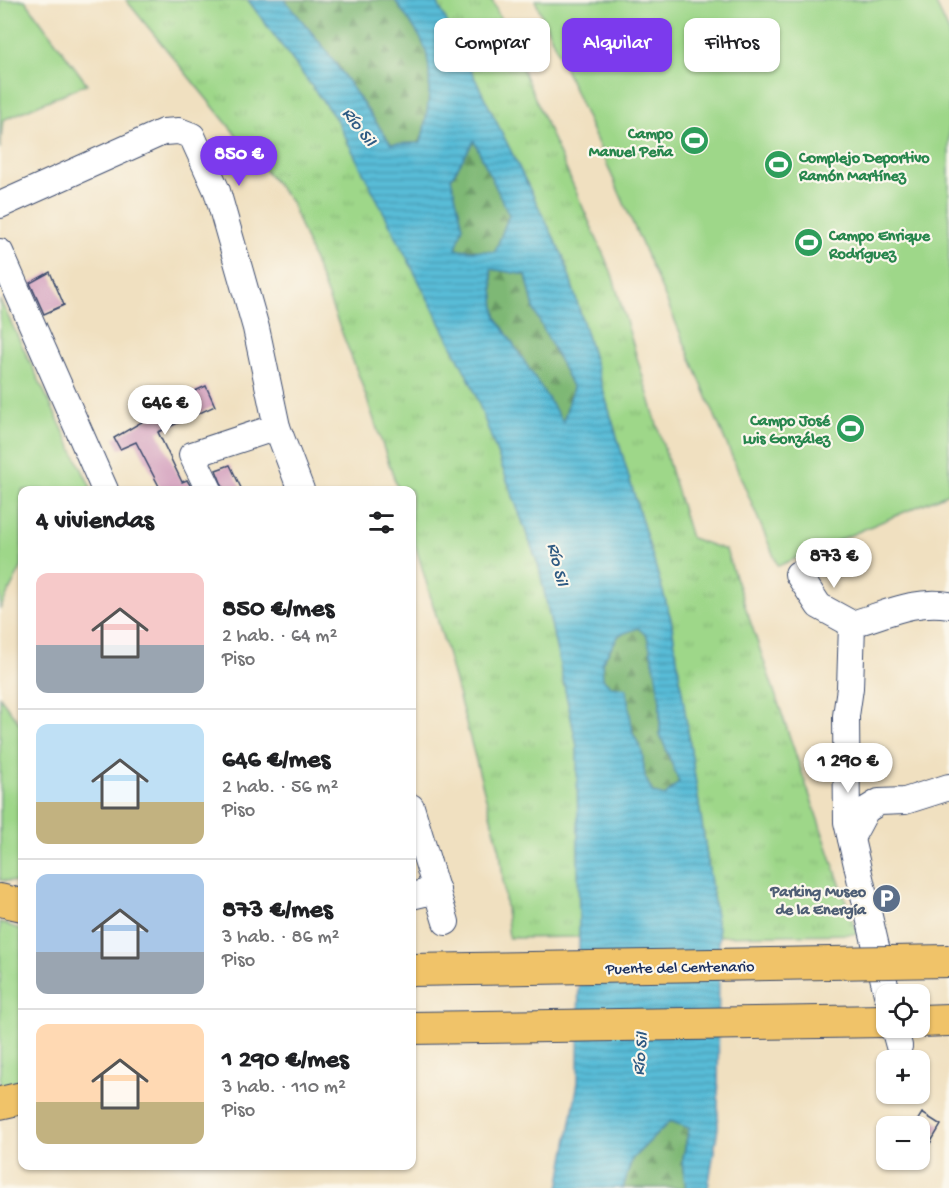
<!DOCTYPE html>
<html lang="es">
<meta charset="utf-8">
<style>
:root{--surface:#fff;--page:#f2f2f2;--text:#202124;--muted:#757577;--line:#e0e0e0;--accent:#7c3aed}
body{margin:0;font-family:"Gochi Hand",sans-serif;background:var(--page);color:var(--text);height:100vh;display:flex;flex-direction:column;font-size:22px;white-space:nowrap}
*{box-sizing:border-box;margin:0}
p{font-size:20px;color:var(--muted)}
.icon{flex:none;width:33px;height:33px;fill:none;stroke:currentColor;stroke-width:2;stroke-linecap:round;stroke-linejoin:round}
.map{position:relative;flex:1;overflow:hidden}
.panel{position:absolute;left:18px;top:486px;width:398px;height:684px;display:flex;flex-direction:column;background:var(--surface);border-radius:12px;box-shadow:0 2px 4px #0004}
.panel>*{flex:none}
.top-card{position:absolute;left:434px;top:18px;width:424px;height:54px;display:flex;gap:12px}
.tools{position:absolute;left:876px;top:984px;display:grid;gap:12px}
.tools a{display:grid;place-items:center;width:54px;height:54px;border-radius:12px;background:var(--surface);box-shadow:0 2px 4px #0004;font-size:30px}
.price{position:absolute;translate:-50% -51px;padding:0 14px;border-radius:21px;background:#fff;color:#222;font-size:20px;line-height:39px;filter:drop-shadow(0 2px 3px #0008)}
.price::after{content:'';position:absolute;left:50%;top:36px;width:18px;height:14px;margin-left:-9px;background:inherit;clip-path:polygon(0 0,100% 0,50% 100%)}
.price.active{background:var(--accent);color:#fff}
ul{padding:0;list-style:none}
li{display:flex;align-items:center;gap:18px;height:150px;padding:0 18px}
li+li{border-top:2px solid var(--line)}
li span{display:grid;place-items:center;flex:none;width:168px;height:120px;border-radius:12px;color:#555}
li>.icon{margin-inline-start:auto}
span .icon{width:72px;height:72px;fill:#fffc;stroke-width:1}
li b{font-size:26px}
h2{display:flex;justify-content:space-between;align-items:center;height:72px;padding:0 18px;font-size:26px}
.tag{padding:0 21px;border-radius:12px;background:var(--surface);box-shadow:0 2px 4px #0004;font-size:21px;line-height:54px}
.tag.active{background:var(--accent);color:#fff}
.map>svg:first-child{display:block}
.green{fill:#9ed789;stroke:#5c8374;stroke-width:1.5}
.forest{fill:url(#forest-firs);stroke:#4c746a;stroke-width:1.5}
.park{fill:url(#park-tufts);stroke:#5c8374;stroke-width:1.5}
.water{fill:url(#water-rules);stroke:#3a769a;stroke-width:1.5;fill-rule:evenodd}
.building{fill:#d29bbb}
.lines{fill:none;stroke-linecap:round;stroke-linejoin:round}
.minor-casing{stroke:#3b4a6d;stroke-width:28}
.major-casing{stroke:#3b4a6d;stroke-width:34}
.minor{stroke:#fff;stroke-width:26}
.major{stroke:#f0c369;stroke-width:32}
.major-bridge-casing{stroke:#3b4a6d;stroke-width:34;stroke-linecap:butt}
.major-bridge{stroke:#f0c369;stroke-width:32}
.labels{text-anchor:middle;stroke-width:4.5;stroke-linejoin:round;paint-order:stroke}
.leisure-label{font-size:16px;font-weight:bold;fill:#27864d;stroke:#fbf7ec;text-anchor:end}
.service-label{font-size:16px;font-weight:bold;fill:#4e5e75;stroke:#fbf7ec;text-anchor:end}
.street-label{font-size:16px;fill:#1b2f5e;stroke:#fbf7ec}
.water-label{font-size:18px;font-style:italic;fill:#2d5982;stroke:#fbf7ec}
</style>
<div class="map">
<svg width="949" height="1188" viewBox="0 0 949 1188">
<defs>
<pattern id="forest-firs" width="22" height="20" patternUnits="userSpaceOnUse" patternTransform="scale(1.5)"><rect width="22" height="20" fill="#7eb875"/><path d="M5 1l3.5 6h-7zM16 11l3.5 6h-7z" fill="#669663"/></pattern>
<pattern id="park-tufts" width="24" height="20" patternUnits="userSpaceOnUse" patternTransform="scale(1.5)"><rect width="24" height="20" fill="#9ed789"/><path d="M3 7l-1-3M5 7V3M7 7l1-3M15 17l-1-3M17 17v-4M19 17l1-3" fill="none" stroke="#88b979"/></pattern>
<pattern id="water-rules" width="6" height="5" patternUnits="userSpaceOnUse" patternTransform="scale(1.5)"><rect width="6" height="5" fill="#58bcd7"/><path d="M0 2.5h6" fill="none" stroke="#4899b2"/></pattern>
</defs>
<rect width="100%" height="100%" fill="#fbf7ec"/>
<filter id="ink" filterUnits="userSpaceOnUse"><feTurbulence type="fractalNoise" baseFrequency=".0167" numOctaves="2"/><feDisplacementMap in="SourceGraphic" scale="12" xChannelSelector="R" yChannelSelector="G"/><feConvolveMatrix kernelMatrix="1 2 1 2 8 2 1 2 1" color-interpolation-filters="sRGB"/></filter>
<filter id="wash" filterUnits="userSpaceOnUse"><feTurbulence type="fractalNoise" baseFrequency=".008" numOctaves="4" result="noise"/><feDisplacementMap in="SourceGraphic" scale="24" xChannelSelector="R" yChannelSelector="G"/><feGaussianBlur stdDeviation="1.35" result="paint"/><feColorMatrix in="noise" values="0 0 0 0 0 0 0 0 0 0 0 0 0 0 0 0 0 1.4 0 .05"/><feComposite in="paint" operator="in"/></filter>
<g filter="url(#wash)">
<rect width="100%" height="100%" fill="#f0e0c0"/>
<g class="green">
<polygon points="0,0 25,0 87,84 3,120 0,149"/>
<polygon points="535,0 934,0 949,32 949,493 778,566 665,297"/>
<polygon points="0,300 92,490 22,490 22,566 0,609"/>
<polygon points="0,697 22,727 22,883 0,880"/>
<polygon points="0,922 22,930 22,1082 0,1088"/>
</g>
<g class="forest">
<path d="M285 0H395C403 13 413 25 421 39 436 67 428 114 421 143L391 144 326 50Z"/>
<polygon points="474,140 509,215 495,252 455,249 451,178"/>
<polygon points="491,269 526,274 535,312 573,388 563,423 496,317"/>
<polygon points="638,628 647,635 656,670 660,701 660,734 679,782 665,796 653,793 645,777 642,751 633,733 629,716 611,686 602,678 602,662 619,635"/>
<polygon points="670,1121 689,1127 682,1163 686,1188 623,1188 632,1159"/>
</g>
<g class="park">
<polygon points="126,0 248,0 336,119 472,385 539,567 577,746 579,937 509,938 500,851 447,652 411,531 411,490 398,490 360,379 291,202"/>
<polygon points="436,0 492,0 493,2 612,274 691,538 726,550 857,934 719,936 671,619 564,258"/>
</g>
<path class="water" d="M248 0H285L326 50 391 144 421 143C428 114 436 66 421 39 413 25 403 13 395 0H436L564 258 671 619 719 936 718 1128 708 1188H686L682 1163 689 1128 670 1121 632 1159 623 1188H559L578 1082 579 937 577 746 539 567 472 385 336 119ZM474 141 509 215 495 252 456 249 463 226 451 178ZM491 269 526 275 535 312 573 388 563 422 496 317ZM638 628 647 636 655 670 660 701V734L679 782 665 796 653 793 645 777 642 751 633 733 626 688 611 686 603 679 602 662 619 635Z"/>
<g id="blocks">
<g class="building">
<polygon points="50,272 64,305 44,314 30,283"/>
<polygon points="206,386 215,406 158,432 182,482 187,480 193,490 161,490 136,442 120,449 114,438 152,416 150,411"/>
<polygon points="230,465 242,490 224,490 216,470"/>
<polygon points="922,1113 941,1125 919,1162 916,1160 920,1160 920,1126 914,1126"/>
</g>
</g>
</g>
<g filter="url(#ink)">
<use href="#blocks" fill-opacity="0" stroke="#3b4a6d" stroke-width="1.5"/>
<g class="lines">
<defs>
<g id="minor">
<polyline points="0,205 163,132 179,131 192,136 217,191 256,328 277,427 301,490"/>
<polyline points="0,252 105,490"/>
<polyline points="209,490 192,455 277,427"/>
<path d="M798 574 819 606 852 624C884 615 915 599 949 605"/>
<polyline points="852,624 850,688 846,716 847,822 887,994"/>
<polyline points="411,807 446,922"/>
<polyline points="851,838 866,810 879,802 905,801 949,787"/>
<polyline points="411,896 437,890"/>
<polyline points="894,1028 899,1046"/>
</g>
<g id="major">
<polyline points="0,900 22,905"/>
<polyline points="920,1021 949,1020"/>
<polyline points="411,1028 886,1021"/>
<polyline points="0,1103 22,1098"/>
</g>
</defs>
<use href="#minor" class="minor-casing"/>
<use href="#major" class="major-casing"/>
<use href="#minor" class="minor"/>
<use href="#major" class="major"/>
<defs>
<polyline id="major-bridge" points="411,970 949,961"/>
</defs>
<use href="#major-bridge" class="major-bridge-casing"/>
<use href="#major-bridge" class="major-bridge"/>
</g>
</g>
<defs>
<symbol id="stadium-disc" viewBox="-11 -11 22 22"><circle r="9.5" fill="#2e9e5b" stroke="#fbf7ec"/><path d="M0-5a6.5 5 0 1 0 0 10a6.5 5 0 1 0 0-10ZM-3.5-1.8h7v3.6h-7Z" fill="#fff"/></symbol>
<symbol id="parking-disc" viewBox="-11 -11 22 22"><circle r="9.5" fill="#5c6f8a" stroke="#fbf7ec"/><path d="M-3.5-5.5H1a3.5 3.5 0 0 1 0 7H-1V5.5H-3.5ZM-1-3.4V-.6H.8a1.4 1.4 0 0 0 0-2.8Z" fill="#fff"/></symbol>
</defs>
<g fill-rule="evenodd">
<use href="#stadium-disc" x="678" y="124" width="33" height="33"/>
<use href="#stadium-disc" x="762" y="148" width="33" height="33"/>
<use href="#stadium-disc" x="792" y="226" width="33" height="33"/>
<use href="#stadium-disc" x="834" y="412" width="33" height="33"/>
<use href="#parking-disc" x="870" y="882" width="33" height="33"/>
</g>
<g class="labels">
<g class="leisure-label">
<text x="673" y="138">Campo<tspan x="673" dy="18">Manuel Peña</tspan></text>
<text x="799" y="162" text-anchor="start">Complejo Deportivo<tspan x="799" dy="18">Ramón Martínez</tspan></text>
<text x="829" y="240" text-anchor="start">Campo Enrique<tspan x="829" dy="18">Rodríguez</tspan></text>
<text x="830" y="425">Campo José<tspan x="830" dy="18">Luis González</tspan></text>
</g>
<g class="service-label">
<text x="866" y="896">Parking Museo<tspan x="866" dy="18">de la Energía</tspan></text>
</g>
<g class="street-label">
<text transform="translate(680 966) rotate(-1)" y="6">Puente del Centenario</text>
</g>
<g class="water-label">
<text transform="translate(360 126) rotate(53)" y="6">Río Sil</text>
<text transform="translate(559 564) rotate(77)" y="6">Río Sil</text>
<text transform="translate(639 1054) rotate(-84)" y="6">Río Sil</text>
</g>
</g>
</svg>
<div class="tools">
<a><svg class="icon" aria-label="locate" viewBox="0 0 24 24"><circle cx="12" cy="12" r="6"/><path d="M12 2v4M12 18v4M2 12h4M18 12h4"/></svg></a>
<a>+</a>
<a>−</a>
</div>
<b class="price active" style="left:239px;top:187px">850 €</b>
<b class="price" style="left:165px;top:436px">646 €</b>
<b class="price" style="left:834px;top:589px">873 €</b>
<b class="price" style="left:848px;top:794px">1 290 €</b>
<div class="top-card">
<a class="tag">Comprar</a>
<a class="tag active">Alquilar</a>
<a class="tag">Filtros</a>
</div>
<section class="panel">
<h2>4 viviendas<svg class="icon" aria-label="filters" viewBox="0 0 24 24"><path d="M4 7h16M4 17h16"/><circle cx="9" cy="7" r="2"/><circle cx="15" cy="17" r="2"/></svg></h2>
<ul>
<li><span style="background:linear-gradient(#f6c9c9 60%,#9aa5b1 0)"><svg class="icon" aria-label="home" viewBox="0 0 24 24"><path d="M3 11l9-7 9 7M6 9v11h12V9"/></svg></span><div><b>850 €/mes</b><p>2 hab. · 64 m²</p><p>Piso</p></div></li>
<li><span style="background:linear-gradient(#bfe0f5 65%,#c2b280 0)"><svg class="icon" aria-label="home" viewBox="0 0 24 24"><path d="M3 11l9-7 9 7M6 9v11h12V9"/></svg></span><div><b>646 €/mes</b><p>2 hab. · 56 m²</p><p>Piso</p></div></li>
<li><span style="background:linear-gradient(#a9c7e8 65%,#9aa5b1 0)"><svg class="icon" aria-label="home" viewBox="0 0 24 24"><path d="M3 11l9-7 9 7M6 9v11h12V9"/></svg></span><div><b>873 €/mes</b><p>3 hab. · 86 m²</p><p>Piso</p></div></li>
<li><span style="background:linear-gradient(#ffd9b3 65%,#c2b280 0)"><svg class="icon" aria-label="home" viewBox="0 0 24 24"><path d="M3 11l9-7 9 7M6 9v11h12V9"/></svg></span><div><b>1 290 €/mes</b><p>3 hab. · 110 m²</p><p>Piso</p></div></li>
</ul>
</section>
</div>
